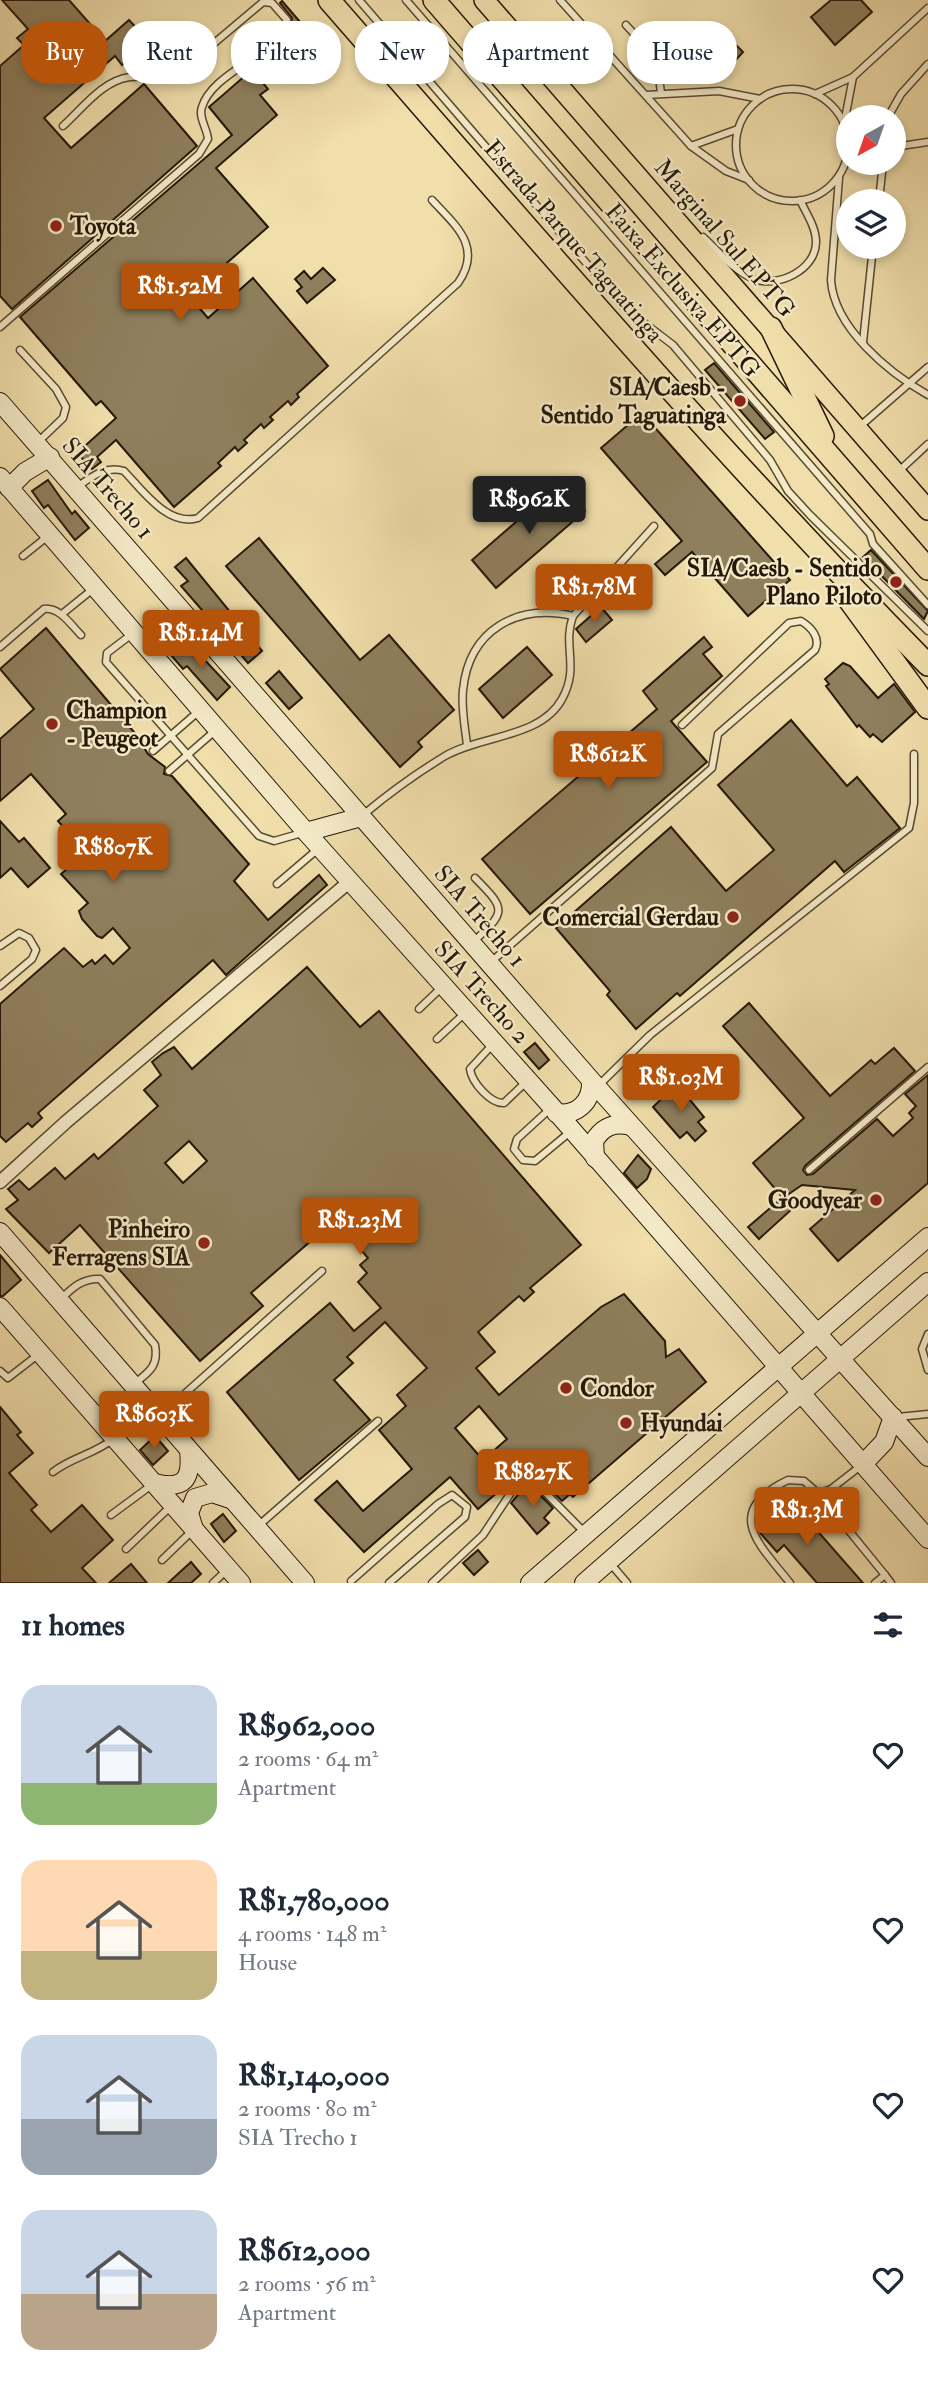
<!DOCTYPE html>
<meta charset="utf-8">
<style>
:root{--surface:#fff;--page:#f2f2f3;--text:#1f2937;--muted:#747a83;--accent:#b45309}
body{margin:0;font-family:"IM FELL Double Pica",serif;background:var(--page);color:var(--text);height:100vh;display:flex;flex-direction:column;font-size:26px;white-space:nowrap}
*{box-sizing:border-box;margin:0}
p{font-size:23px;color:var(--muted)}
.icon{flex:none;width:38px;height:38px;fill:none;stroke:currentColor;stroke-width:2;stroke-linecap:round;stroke-linejoin:round}
.map{position:relative;height:1583px;overflow:hidden}
.sheet{display:flex;flex-direction:column;background:var(--surface);flex:1}
.sheet>*{flex:none}
.guide{position:absolute;left:21px;top:21px;width:887px;height:63px;display:flex;gap:14px}
.needle{width:46px;rotate:220deg}
.controls{position:absolute;left:836px;top:105px;display:grid;gap:14px}
.controls a{display:grid;place-items:center;width:70px;height:70px;border-radius:50%;background:var(--surface);box-shadow:0 4px 10px #0003;font-size:35px}
.price{position:absolute;translate:-50% -60px;padding:0 16px;border-radius:7px;background:var(--accent);color:#fff;font-size:23px;line-height:46px;filter:drop-shadow(0 2px 4px #0008)}
.price::after{content:'';position:absolute;left:50%;top:42px;width:21px;height:16px;margin-left:-10px;background:inherit;clip-path:polygon(0 0,100% 0,50% 100%)}
.price.selected{background:#222;color:#fff}
ul{padding:0;list-style:none}
li{display:flex;align-items:center;gap:21px;height:175px;padding:0 21px}
li span{display:grid;place-items:center;flex:none;width:196px;height:140px;border-radius:21px;color:#555}
li>.icon{margin-inline-start:auto}
span .icon{width:84px;height:84px;fill:#fffc;stroke-width:1}
li b{font-size:30px}
h2{display:flex;justify-content:space-between;align-items:center;height:84px;padding:0 21px;font-size:30px}
.chip{padding:0 24px;border-radius:28px;background:var(--surface);box-shadow:0 4px 10px #0003;font-size:24px;line-height:63px}
.chip.selected{background:var(--accent);color:#fff}
.map>svg:first-child{display:block}
.building{fill:#8f7f5d;stroke:#251808;stroke-width:2;fill-rule:evenodd}
.lines{fill:none;stroke-linecap:round;stroke-linejoin:round}
.lane-casing{stroke:#584a31;stroke-width:9}
.street-casing{stroke:#584a31;stroke-width:15}
.secondary-casing{stroke:#251808;stroke-width:20}
.primary-casing{stroke:#251808;stroke-width:22}
.highway-casing{stroke:#251808;stroke-width:24}
.lane{stroke:#f5eac8;stroke-width:6}
.street{stroke:#f5eac8;stroke-width:12}
.secondary{stroke:#f5eac8;stroke-width:18}
.primary{stroke:#f0deab;stroke-width:19}
.highway{stroke:#f0deab;stroke-width:21}
.poi-dot{fill:#8f2418;stroke:#f5eac8;stroke-width:2.5}
.labels{text-anchor:middle;stroke-width:5;stroke-linejoin:round;paint-order:stroke}
.poi-label{font-size:24px;font-weight:bold;fill:#251808;stroke:#f5eac8;text-anchor:end}
.street-label{font-size:24px;fill:#251808;stroke:#f5eac8}
</style>
<div class="map">
<svg width="928" height="1583" viewBox="0 0 928 1583">
<rect width="100%" height="100%" fill="#f0deab"/>
<filter id="stains"><feTurbulence type="fractalNoise" baseFrequency=".00286" numOctaves="4"/><feColorMatrix values="0 0 0 0 .2 0 0 0 0 .09 0 0 0 0 .02 0 0 0 .5 -.17"/></filter>
<radialGradient id="worn" r=".72"><stop offset=".6" stop-color="#630" stop-opacity="0"/><stop offset="1" stop-color="#630" stop-opacity=".3"/></radialGradient>
<g class="building">
<polygon points="2,0 69,0 105,41 129,20 141,33 134,40 141,48 122,65 115,56 44,118 71,148 144,84 197,146 12,309 0,296 0,66 24,45 17,38 28,29"/>
<polygon points="831,0 861,0 872,12 835,45 811,17"/>
<polygon points="282,1 332,59 322,67 289,30 292,18 280,3"/>
<polygon points="728,37 743,52 722,75 706,60"/>
<polygon points="269,55 280,67 263,83 268,89 260,95 277,115 216,168 268,227 189,296 208,318 253,278 328,366 297,394 299,397 291,405 288,401 270,417 273,420 264,428 261,424 244,440 247,443 238,451 235,447 218,463 221,466 174,507 116,440 97,457 101,462 92,469 77,453 116,418 101,401 96,405 20,317 232,135 209,107"/>
<polygon points="323,268 335,280 307,303 297,291 302,287 295,279 304,271 311,279"/>
<polygon points="714,363 774,432 765,439 705,370"/>
<polygon points="642,413 790,580 748,616 692,552 665,575 655,564 682,541 601,448"/>
<polygon points="48,480 72,514 75,511 89,528 75,540 48,505 44,508 32,491"/>
<polygon points="561,483 585,511 496,588 472,560"/>
<polygon points="259,538 360,660 389,635 454,710 418,742 422,747 400,767 226,566"/>
<polygon points="871,550 928,611 924,619 863,557"/>
<polygon points="186,558 262,651 248,663 181,586 188,581 175,567"/>
<polygon points="601,607 612,620 586,642 576,629"/>
<polygon points="46,628 145,745 143,746 148,754 165,767 164,774 172,776 249,864 234,881 268,920 319,875 327,885 226,975 213,960 38,1113 42,1118 32,1127 28,1123 6,1142 0,1136 0,1004 64,948 83,967 92,960 95,964 105,955 113,964 130,948 113,928 102,938 97,936 82,919 79,911 88,903 61,874 86,853 58,821 66,814 31,774 0,801 0,739 34,709 0,669"/>
<polygon points="704,637 712,647 703,654 722,676 671,721 707,762 530,914 482,859 657,709 643,691"/>
<polygon points="187,641 230,687 217,700 187,666 183,669 171,655"/>
<polygon points="527,647 552,675 503,718 479,689"/>
<polygon points="843,663 850,666 878,698 894,684 915,712 882,742 873,734 870,737 859,725 857,727 826,686 829,684 825,679"/>
<polygon points="279,671 302,698 289,709 266,683"/>
<polygon points="791,720 847,786 857,777 900,828 844,872 835,861 680,996 677,993 636,1029 607,995 610,991 556,928 671,827 726,891 774,850 718,785"/>
<polygon points="0,821 19,842 24,838 50,868 28,887 11,868 0,878"/>
<path d="M307 967 360 1027 379 1011 581 1245 530 1288 534 1292 524 1301 519 1296 478 1332 495 1352 476 1368 499 1395 601 1307 624 1294 665 1341 666 1357 679 1349 706 1382 573 1497 570 1494 562 1501 540 1479 520 1478 503 1494 499 1491 478 1509 450 1477 364 1552 315 1500 337 1481 363 1511 412 1469 379 1430 406 1406 397 1395 427 1368 385 1322 347 1357 353 1363 334 1380 370 1420 299 1480 227 1392 330 1303 354 1331 381 1308 358 1282 367 1273 360 1265 368 1258 335 1220 251 1293 263 1306 200 1361 80 1225 49 1253 6 1209 18 1200 8 1189 19 1180 29 1190 55 1168 65 1179 94 1154 98 1159 158 1106 144 1090 161 1075 152 1062 163 1053 174 1047 192 1069ZM189 1141 207 1161 183 1183 165 1163ZM479 1406 507 1439 483 1460 455 1428Z"/>
<polygon points="749,1003 830,1096 871,1060 875,1064 894,1048 915,1071 805,1166 803,1170 807,1175 813,1174 877,1119 893,1136 913,1118 909,1113 916,1106 905,1094 928,1075 928,1183 838,1261 810,1229 855,1190 802,1185 783,1198 753,1163 804,1118 723,1026"/>
<polygon points="535,1043 549,1060 539,1069 524,1052"/>
<polygon points="677,1084 704,1117 698,1122 706,1131 695,1141 687,1132 680,1138 653,1107"/>
<polygon points="638,1155 651,1169 647,1179 637,1188 624,1173"/>
<polygon points="782,1198 792,1209 759,1239 748,1227"/>
<polygon points="0,1255 21,1280 3,1296 0,1296"/>
<polygon points="0,1407 21,1432 17,1435 33,1453 9,1473 37,1505 31,1510 51,1532 82,1505 113,1540 82,1568 96,1583 0,1583"/>
<polygon points="155,1436 168,1451 153,1465 140,1450"/>
<polygon points="522,1490 535,1490 553,1508 544,1518 549,1523 537,1534 511,1503"/>
<polygon points="792,1502 828,1543 863,1583 817,1583 784,1545 777,1552 761,1534 759,1530"/>
<polygon points="223,1514 236,1531 224,1542 211,1524"/>
<polygon points="478,1550 488,1562 474,1575 463,1563"/>
<polygon points="191,1562 201,1574 191,1583 168,1583"/>
<polygon points="131,1564 147,1583 109,1583"/>
</g>
<g class="lines">
<defs>
<g id="lane">
<polyline points="359,0 626,309 673,345 770,460 788,491 810,515 928,631"/>
<polyline points="406,0 870,534 873,544 928,605"/>
<polyline points="560,0 691,146 726,171 749,180"/>
<path d="M626 25C645 45 659 64 661 93"/>
<circle cx="792" cy="145" r="56"/>
<polyline points="815,94 853,77 928,8"/>
<polyline points="646,95 719,91 760,99"/>
<polyline points="888,117 901,94 928,64"/>
<polyline points="844,124 853,77"/>
<polyline points="691,146 738,129"/>
<polyline points="894,147 928,142"/>
<path d="M839 178 831 280C834 328 889 373 928 395"/>
<polyline points="879,201 883,163"/>
<path d="M703 237C718 251 734 271 754 279 778 288 816 270 816 242 816 227 806 213 800 200"/>
<path d="M0 327 199 154 208 139C207 128 198 117 202 107 213 71 277 56 287 20L272 3 263 2 174 77C158 81 145 75 130 77 103 80 82 109 63 126"/>
<polyline points="863,342 873,247"/>
<polyline points="20,350 56,389 66,407 63,418 38,442"/>
<polyline points="858,428 928,367"/>
<polyline points="899,471 928,444"/>
<path d="M77 487C91 477 106 465 124 471 142 490 168 527 198 518L458 283C483 247 456 226 432 200"/>
<polyline points="23,556 48,536"/>
<polyline points="62,614 93,589"/>
<polyline points="132,634 107,653 106,662 259,836 274,841 302,833"/>
<path d="M0 647 44 609C60 607 71 625 81 635"/>
<path d="M467 745C465 727 461 708 463 690 469 630 517 603 573 616"/>
<polyline points="153,751 199,711"/>
<polyline points="169,771 216,730"/>
<path d="M363 815C388 794 417 773 445 756 481 735 541 738 562 699 580 667 562 646 573 616L654 526"/>
<polyline points="277,884 318,849"/>
<path d="M473 942C506 912 507 910 475 878"/>
<polyline points="0,946 19,933 29,938 36,950 32,959 0,986"/>
<path d="M491 962 712 768 718 734 815 650C821 638 811 627 801 621L789 623 682 725"/>
<polyline points="419,1009 442,987"/>
<polyline points="437,1039 465,1013"/>
<path d="M493 1044 470 1069C472 1083 491 1104 504 1103L527 1081"/>
<polyline points="598,1086 650,1035 909,828 914,803 914,754"/>
<polyline points="551,1108 517,1139 514,1149 523,1160 535,1161 570,1132"/>
<polyline points="809,1170 928,1067"/>
<path d="M61 1299C73 1287 83 1278 100 1279L155 1345C159 1366 149 1372 134 1384"/>
<polyline points="928,1334 922,1349 928,1370"/>
<polyline points="0,1371 8,1378 39,1354"/>
<polyline points="161,1415 322,1271"/>
<polyline points="898,1417 928,1414"/>
<path d="M53 1472C72 1457 95 1454 113 1439"/>
<polyline points="819,1494 885,1575"/>
<polyline points="111,1515 153,1484"/>
<polyline points="258,1526 378,1421"/>
<polyline points="126,1549 171,1506"/>
<polyline points="162,1560 193,1530"/>
<polyline points="610,1563 627,1583"/>
<polyline points="351,1581 438,1504 452,1495 467,1507 465,1517 389,1583"/>
<polyline points="213,1583 227,1570"/>
<polyline points="432,1583 483,1535 512,1491 520,1484 537,1484 584,1532"/>
<path d="M790 1583C760 1545 721 1512 788 1480L804 1481 819 1494 831 1489 862 1465"/>
<polyline points="875,1583 885,1575 891,1583"/>
</g>
<polyline id="street" points="0,1182 66,1122 349,882"/>
<g id="secondary">
<polyline points="0,402 597,1087 928,1457"/>
<polyline points="0,477 306,832 552,1107 928,1539"/>
<polyline points="9,488 25,472 50,457"/>
<polyline points="306,832 361,817"/>
<path d="M556 1113C577 1116 592 1102 591 1081"/>
<path d="M595 1158 594 1141C603 1126 614 1122 631 1126"/>
<polyline points="0,1232 305,1583"/>
<polyline points="0,1307 241,1583"/>
<polyline points="863,1464 884,1442 893,1417"/>
<path d="M154 1483C185 1490 192 1479 189 1450"/>
<polyline points="194,1529 189,1513 195,1498 212,1493 233,1500"/>
<polyline points="530,1583 928,1237"/>
<polyline points="584,1583 928,1282"/>
</g>
<polyline id="primary" points="484,0 928,510"/>
<g id="highway">
<path d="M329 0C525 225 719 452 928 665"/>
<polyline points="434,0 928,569"/>
<polyline points="771,328 823,436"/>
<polyline points="844,593 928,708"/>
</g>
</defs>
<use href="#lane" class="lane-casing"/>
<use href="#street" class="street-casing"/>
<use href="#secondary" class="secondary-casing"/>
<use href="#primary" class="primary-casing"/>
<use href="#highway" class="highway-casing"/>
<use href="#lane" class="lane"/>
<use href="#street" class="street"/>
<use href="#secondary" class="secondary"/>
<use href="#primary" class="primary"/>
<use href="#highway" class="highway"/>
</g>
<g class="poi-dot">
<circle cx="56" cy="226" r="7"/>
<circle cx="740" cy="401" r="7"/>
<circle cx="896" cy="582" r="7"/>
<circle cx="52" cy="724" r="7"/>
<circle cx="733" cy="917" r="7"/>
<circle cx="876" cy="1200" r="7"/>
<circle cx="204" cy="1243" r="7"/>
<circle cx="566" cy="1388" r="7"/>
<circle cx="626" cy="1423" r="7"/>
</g>
<g class="labels">
<g class="poi-label">
<text x="70" y="234" text-anchor="start">Toyota</text>
<text x="726" y="395">SIA/Caesb -<tspan x="726" dy="28">Sentido Taguatinga</tspan></text>
<text x="882" y="576">SIA/Caesb - Sentido<tspan x="882" dy="28">Plano Piloto</tspan></text>
<text x="66" y="718" text-anchor="start">Champion<tspan x="66" dy="28">- Peugeot</tspan></text>
<text x="719" y="925">Comercial Gerdau</text>
<text x="862" y="1208">Goodyear</text>
<text x="190" y="1237">Pinheiro<tspan x="190" dy="28">Ferragens SIA</tspan></text>
<text x="580" y="1396" text-anchor="start">Condor</text>
<text x="640" y="1431" text-anchor="start">Hyundai</text>
</g>
<g class="street-label">
<text transform="translate(725 238) rotate(49)" y="8">Marginal Sul EPTG</text>
<text transform="translate(574 241) rotate(49)" y="8">Estrada Parque Taguatinga</text>
<text transform="translate(683 290) rotate(49)" y="8">Faixa Exclusiva EPTG</text>
<text transform="translate(108 488) rotate(49)" y="8">SIA Trecho 1</text>
<text transform="translate(480 916) rotate(49)" y="8">SIA Trecho 1</text>
<text transform="translate(482 992) rotate(48)" y="8">SIA Trecho 2</text>
</g>
</g>
<rect width="100%" height="100%" filter="url(#stains)"/>
<rect width="100%" height="100%" fill="url(#worn)"/>
</svg>
<div class="controls">
<a><svg class="needle" viewBox="-14 -14 28 28"><path d="M0-13l5 13h-10z" fill="#e53935"/><path d="M0 13l5-13h-10z" fill="#747a83"/></svg></a>
<a><svg class="icon" aria-label="layers" viewBox="0 0 24 24"><path d="M12 4l9 5-9 5-9-5zM3 14l9 5 9-5"/></svg></a>
</div>
<b class="price" style="left:180px;top:323px">R$1.52M</b>
<b class="price selected" style="left:529px;top:536px">R$962K</b>
<b class="price" style="left:594px;top:624px">R$1.78M</b>
<b class="price" style="left:201px;top:670px">R$1.14M</b>
<b class="price" style="left:608px;top:791px">R$612K</b>
<b class="price" style="left:113px;top:884px">R$807K</b>
<b class="price" style="left:681px;top:1114px">R$1.03M</b>
<b class="price" style="left:360px;top:1257px">R$1.23M</b>
<b class="price" style="left:154px;top:1451px">R$603K</b>
<b class="price" style="left:533px;top:1509px">R$827K</b>
<b class="price" style="left:807px;top:1547px">R$1.3M</b>
<div class="guide">
<a class="chip selected">Buy</a>
<a class="chip">Rent</a>
<a class="chip">Filters</a>
<a class="chip">New</a>
<a class="chip">Apartment</a>
<a class="chip">House</a>
</div>
</div>
<section class="sheet">
<h2>11 homes<svg class="icon" aria-label="filters" viewBox="0 0 24 24"><path d="M4 7h16M4 17h16"/><circle cx="9" cy="7" r="2"/><circle cx="15" cy="17" r="2"/></svg></h2>
<ul>
<li><span style="background:linear-gradient(#c9d6e8 70%,#8fb573 0)"><svg class="icon" aria-label="home" viewBox="0 0 24 24"><path d="M3 11l9-7 9 7M6 9v11h12V9"/></svg></span><div><b>R$962,000</b><p>2 rooms · 64 m²</p><p>Apartment</p></div><svg class="icon" aria-label="heart" viewBox="0 0 24 24"><path d="M12 20l-8-8c-3-5 5-10 8-4 3-6 11-1 8 4z"/></svg></li>
<li><span style="background:linear-gradient(#ffd9b3 65%,#c2b280 0)"><svg class="icon" aria-label="home" viewBox="0 0 24 24"><path d="M3 11l9-7 9 7M6 9v11h12V9"/></svg></span><div><b>R$1,780,000</b><p>4 rooms · 148 m²</p><p>House</p></div><svg class="icon" aria-label="heart" viewBox="0 0 24 24"><path d="M12 20l-8-8c-3-5 5-10 8-4 3-6 11-1 8 4z"/></svg></li>
<li><span style="background:linear-gradient(#c9d6e8 60%,#9aa5b1 0)"><svg class="icon" aria-label="home" viewBox="0 0 24 24"><path d="M3 11l9-7 9 7M6 9v11h12V9"/></svg></span><div><b>R$1,140,000</b><p>2 rooms · 80 m²</p><p>SIA Trecho 1</p></div><svg class="icon" aria-label="heart" viewBox="0 0 24 24"><path d="M12 20l-8-8c-3-5 5-10 8-4 3-6 11-1 8 4z"/></svg></li>
<li><span style="background:linear-gradient(#c9d6e8 60%,#b9a48a 0)"><svg class="icon" aria-label="home" viewBox="0 0 24 24"><path d="M3 11l9-7 9 7M6 9v11h12V9"/></svg></span><div><b>R$612,000</b><p>2 rooms · 56 m²</p><p>Apartment</p></div><svg class="icon" aria-label="heart" viewBox="0 0 24 24"><path d="M12 20l-8-8c-3-5 5-10 8-4 3-6 11-1 8 4z"/></svg></li>
</ul>
</section>
